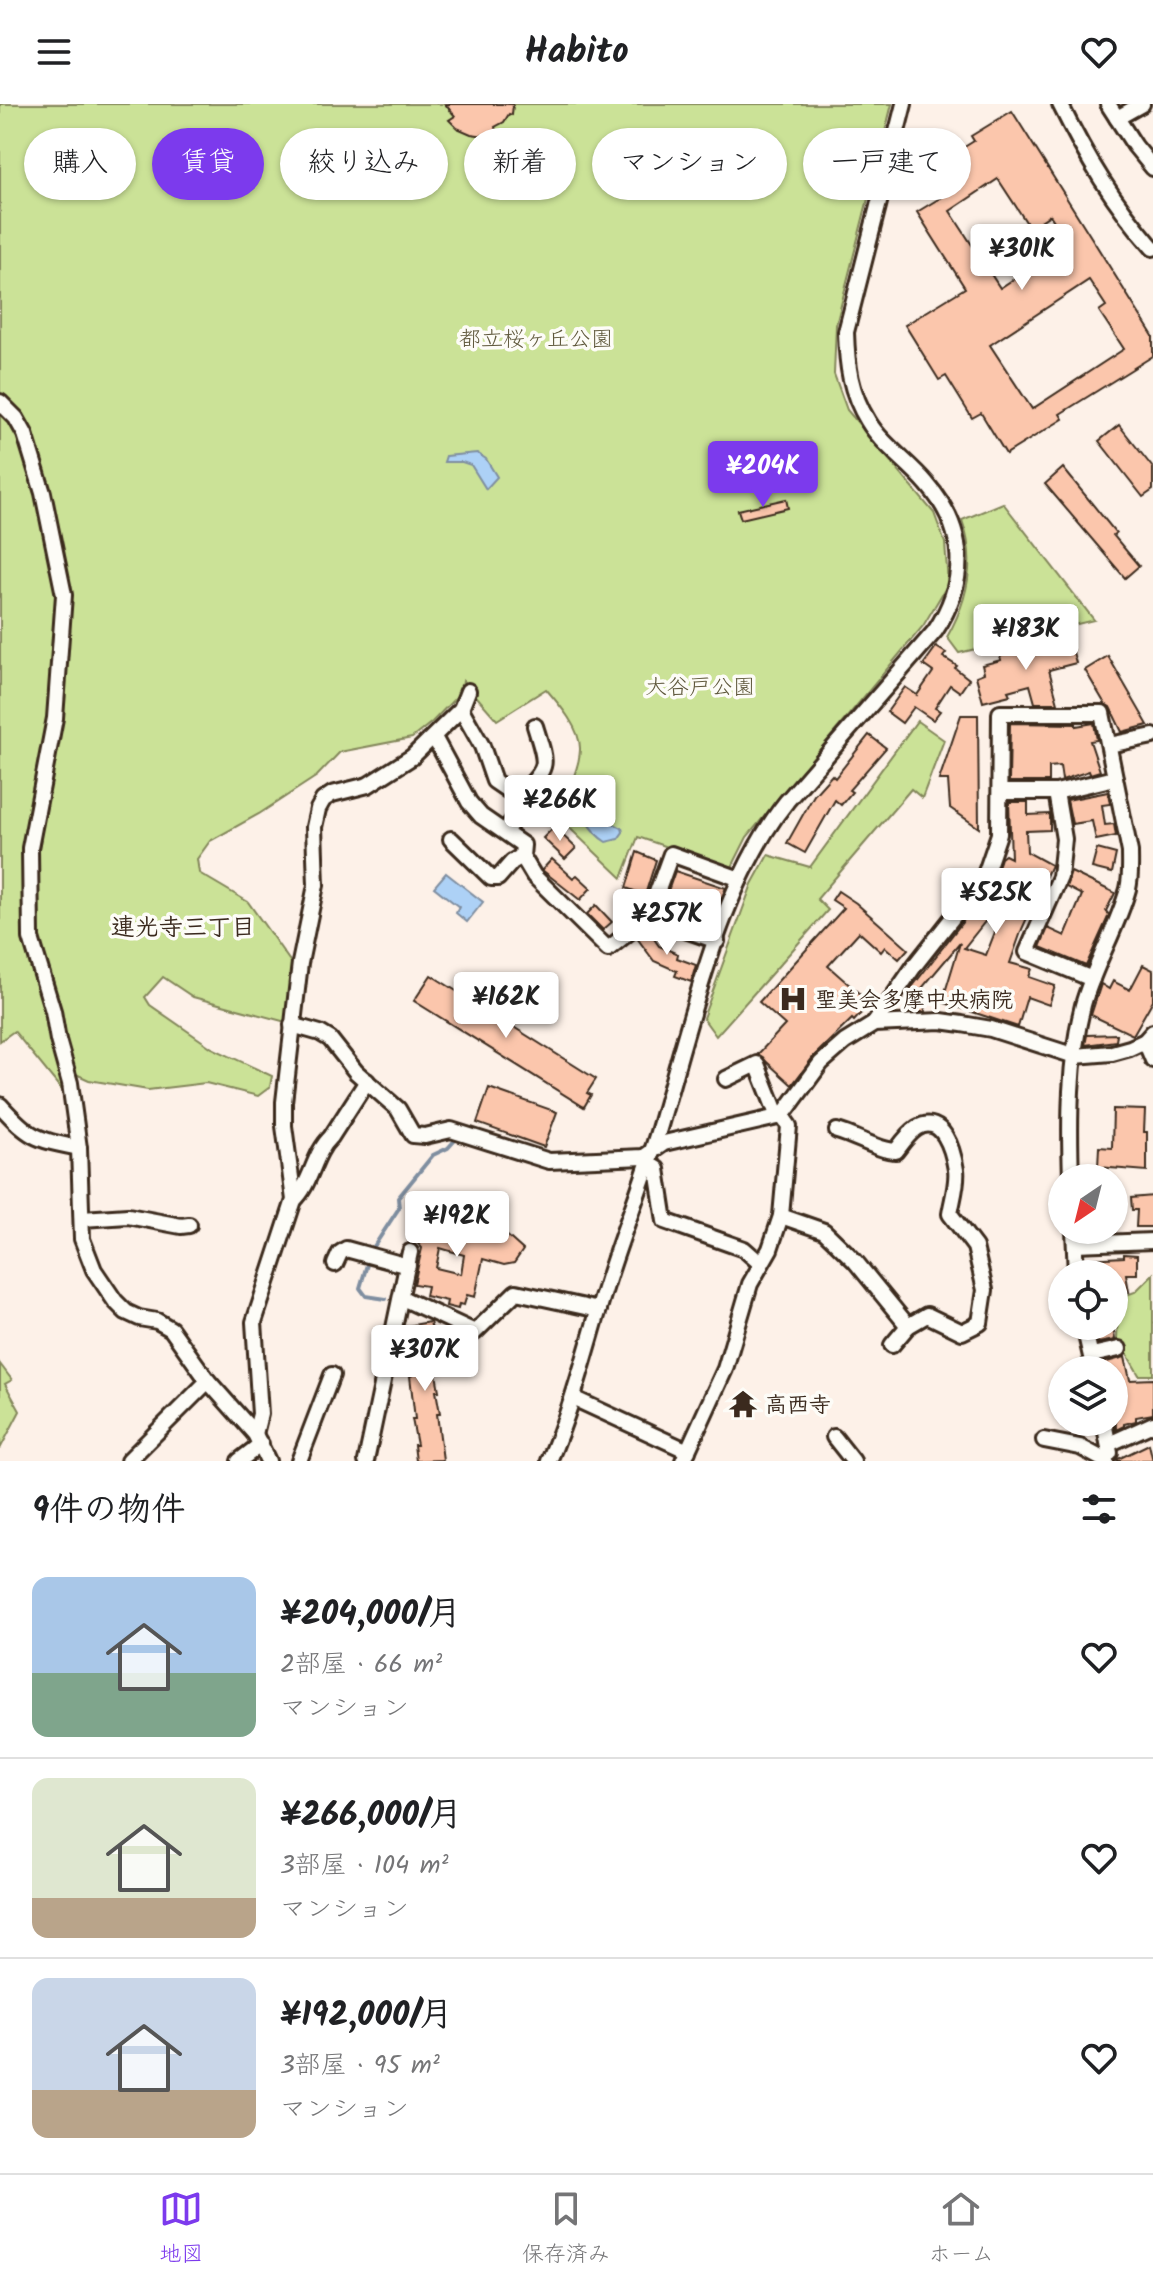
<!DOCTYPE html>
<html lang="ja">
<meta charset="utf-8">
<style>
:root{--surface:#fff;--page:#f6f6f6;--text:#202124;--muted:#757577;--line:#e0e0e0;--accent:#7c3aed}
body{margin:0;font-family:Kalam,"Klee One",sans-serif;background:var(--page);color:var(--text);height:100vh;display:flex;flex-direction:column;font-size:30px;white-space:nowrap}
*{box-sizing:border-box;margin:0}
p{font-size:26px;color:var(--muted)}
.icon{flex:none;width:44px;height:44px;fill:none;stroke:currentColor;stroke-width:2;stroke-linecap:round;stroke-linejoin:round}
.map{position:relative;height:1357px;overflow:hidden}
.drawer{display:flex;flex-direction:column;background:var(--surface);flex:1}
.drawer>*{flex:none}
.banner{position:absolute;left:24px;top:24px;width:1106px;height:72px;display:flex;gap:16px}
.needle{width:52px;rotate:215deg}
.fabs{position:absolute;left:1048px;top:1060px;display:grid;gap:16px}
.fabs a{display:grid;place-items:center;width:80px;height:80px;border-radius:50%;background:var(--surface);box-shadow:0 2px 6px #0004;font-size:40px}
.price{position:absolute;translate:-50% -68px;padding:0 18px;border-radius:8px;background:#fff;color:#222;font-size:26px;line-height:52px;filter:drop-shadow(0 2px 4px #0008)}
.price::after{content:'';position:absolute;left:50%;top:48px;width:24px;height:18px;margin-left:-12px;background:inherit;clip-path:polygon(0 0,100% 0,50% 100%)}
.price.active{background:var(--accent);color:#fff}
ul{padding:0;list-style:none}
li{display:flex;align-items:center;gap:24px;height:200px;padding:0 32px}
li+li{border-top:2px solid var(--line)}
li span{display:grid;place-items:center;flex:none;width:224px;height:160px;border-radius:16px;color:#555}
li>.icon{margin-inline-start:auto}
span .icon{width:96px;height:96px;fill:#fffc;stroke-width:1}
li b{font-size:34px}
h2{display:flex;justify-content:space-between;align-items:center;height:96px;padding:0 32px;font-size:34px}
.chip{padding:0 28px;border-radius:36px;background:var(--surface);box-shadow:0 2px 6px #0004;font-size:28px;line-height:72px}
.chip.active{background:var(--accent);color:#fff}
header{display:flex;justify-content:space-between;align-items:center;height:104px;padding:0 32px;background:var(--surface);font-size:36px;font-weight:800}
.menu{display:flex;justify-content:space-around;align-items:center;height:112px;border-top:2px solid var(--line);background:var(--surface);font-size:22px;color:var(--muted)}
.menu a{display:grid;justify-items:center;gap:4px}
.menu .active{color:var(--accent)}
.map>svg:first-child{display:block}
.green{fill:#cbe297;stroke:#83865a;stroke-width:2}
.water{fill:#add1f6;stroke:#7f8ea0;stroke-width:2}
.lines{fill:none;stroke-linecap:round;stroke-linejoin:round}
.stream{stroke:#7f8ea0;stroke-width:4}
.building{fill:#fbc6ac;stroke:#3b2a1e;stroke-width:2;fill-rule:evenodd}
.minor-casing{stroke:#3b2a1e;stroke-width:20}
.minor{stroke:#fdfcf7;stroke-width:14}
.labels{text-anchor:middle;stroke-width:7;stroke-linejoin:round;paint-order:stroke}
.park-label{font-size:22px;fill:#5f583c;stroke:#fdfcf7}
.poi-label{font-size:22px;font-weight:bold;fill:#3b2a1e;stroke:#fdfcf7;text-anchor:start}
.neighbourhood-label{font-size:24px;font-weight:bold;fill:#3b2a1e;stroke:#fdfcf7}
</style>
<header><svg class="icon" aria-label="menu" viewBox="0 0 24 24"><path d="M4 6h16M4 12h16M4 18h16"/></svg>Habito<svg class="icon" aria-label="heart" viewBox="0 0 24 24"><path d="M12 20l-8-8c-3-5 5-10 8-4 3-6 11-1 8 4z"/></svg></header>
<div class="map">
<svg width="1153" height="1357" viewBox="0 0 1153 1357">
<rect width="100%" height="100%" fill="#fdf1e8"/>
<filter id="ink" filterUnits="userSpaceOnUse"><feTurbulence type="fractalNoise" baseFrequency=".0125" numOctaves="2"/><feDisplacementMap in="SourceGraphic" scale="16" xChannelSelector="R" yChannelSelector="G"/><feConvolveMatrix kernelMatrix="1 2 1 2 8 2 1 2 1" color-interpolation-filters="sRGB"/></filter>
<g filter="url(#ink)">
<g class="green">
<path d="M0 0H892L836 221 834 270 847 306 934 409 945 439 948 480 923 522 747 733 731 765 638 733 622 774 557 712C565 692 579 667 580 646 581 625 559 600 546 585L497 616 463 577 461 588 432 618 412 634 340 648 317 672 259 710 210 737 197 755 199 769 248 798 294 863 286 918 193 893 163 873 145 893 150 901 212 944 272 972 270 983 258 992 206 979 148 986 89 976 76 970 61 985 14 927 0 937Z"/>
<path d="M1003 399 1094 516 959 549 947 533C968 496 977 457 962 416Z"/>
<polygon points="917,617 944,636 922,694 911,685 817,795 828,806 716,932 703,914 752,780 768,751 810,763"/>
<polygon points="1153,1170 1153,1271 1139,1271 1124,1245 1117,1239 1118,1194 1135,1188"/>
<polygon points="0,1260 12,1276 5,1280 20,1307 0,1345"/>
</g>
<g class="water">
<polygon points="477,349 486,355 497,373 486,385 471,361 462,358 444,358 446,352"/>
<path d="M580 684C582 698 593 704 606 707L608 717 622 724 623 728 618 735 606 738C592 730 574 702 577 685Z"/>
<polygon points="446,769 483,798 467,818 456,809 459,803 434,783"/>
</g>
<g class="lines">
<polyline class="stream" points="386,1195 366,1192 360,1184 371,1147 399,1104 398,1094 433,1051 448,1044 457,1034"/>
</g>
<g class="building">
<polygon points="445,0 513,0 512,11 509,10 504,18 495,23 497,30 485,32 471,30 457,24 449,16 455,12"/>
<path d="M1012 7 1153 232V252L1060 310 1063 315 1006 350 981 309 972 314 946 272 939 276 905 221 965 184 917 108 945 91 929 65 974 37 971 32ZM998 75 1030 124 1050 111 1068 139 1000 184 950 107ZM1089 176 1106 202 1099 207 1124 245 1032 305 990 241Z"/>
<polygon points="431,41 440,41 445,48 441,56 431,57 427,49"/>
<polygon points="1119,321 1153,364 1153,386 1143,393 1099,337"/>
<polygon points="1063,364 1116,429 1113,431 1139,462 1125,474 1045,380"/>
<polygon points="786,395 788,404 741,415 738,406"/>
<polygon points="1069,534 1076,559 1049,566 1058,599 1035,599 1030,581 1008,587 1010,591 983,598 976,572 984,569 982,561 1001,556 1000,552"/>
<polygon points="936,543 946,549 943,553 957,562 955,564 969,575 960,588 950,581 935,604 940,607 933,616 914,603 902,619 887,608 905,583 917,591 933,568 923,561"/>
<polygon points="1108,552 1148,621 1122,628 1110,603 1105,600 1085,566"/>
<polygon points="961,611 978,611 979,724 950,704 948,676 939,676"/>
<polygon points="1010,619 1076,620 1076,622 1094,619 1097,636 1090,637 1100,667 1090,670 1089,667 1062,676 1060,662 1049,663 1049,678 1009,678"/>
<polygon points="869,631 886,644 849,686 852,688 841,701 835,696 805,749 787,739 814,691 832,671 835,674"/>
<polygon points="1108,688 1110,700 1102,701 1105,721 1114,720 1116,732 1096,736 1092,717 1072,720 1067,696"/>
<path d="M1009 698H1028V711L1050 710V726L1026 727 1027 748 1051 761 1022 825 1010 859 1032 865 1029 873 1055 882 1049 901 1027 893 1018 923 942 898 960 839 922 884 925 908H908L906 891 984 790 995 772 1001 754 1005 751 1011 754ZM1001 775 1021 785 1006 813 1002 810 986 851 964 844 995 805 987 799Z"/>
<polygon points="554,723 576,744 565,755 543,734"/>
<polygon points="1097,745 1116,750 1112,769 1092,764"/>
<polygon points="637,748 656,756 645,791 626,784"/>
<polygon points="552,755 573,774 577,771 591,784 580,796 542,766"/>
<polygon points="675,767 726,784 716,806 712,805 705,822 661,807"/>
<polygon points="1071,768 1115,789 1106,807 1109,811 1086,862 1040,843 1048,824 1065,832 1082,791 1066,783"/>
<polygon points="838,787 856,799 908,845 899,855 885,843 881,848 859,828 828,862 870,899 854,917 852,915 814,952 792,981 758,950 785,921 759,898 844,804 832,796"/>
<polygon points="596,801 612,818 603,826 587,810"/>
<polygon points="648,826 659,842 678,850 677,854 696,861 691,878 675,872 677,867 654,857 637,834"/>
<polygon points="1143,861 1153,866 1153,896 1133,931 1091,911 1101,880 1109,885 1113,877 1130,886"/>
<polygon points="431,871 596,975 587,989 591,991 584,1003 414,897"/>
<polygon points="1117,930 1116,937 1085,941 1087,931"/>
<polygon points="489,984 557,1008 544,1043 477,1019"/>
<polygon points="1113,1005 1145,1006 1144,1028 1147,1028 1147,1067 1098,1063 1099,1043 1112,1044"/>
<polygon points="1153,1092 1152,1123 1136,1123 1137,1106 1132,1106 1131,1094"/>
<path d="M426 1114 439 1119 446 1118 458 1126 468 1123 480 1129 490 1128 499 1134 503 1128 523 1146 514 1159 504 1161 483 1155 475 1193 467 1191 464 1201 459 1200 458 1205 446 1202 447 1197 425 1192 427 1182 414 1180 422 1144 413 1134 418 1118ZM440 1144 464 1151 461 1170 436 1164Z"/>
<polygon points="1124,1150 1137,1151 1137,1170 1126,1170 1129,1188 1114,1190 1114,1170 1089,1170 1088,1155 1124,1153"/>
<polygon points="430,1218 436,1241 434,1241 438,1263 435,1264 439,1287 436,1287 440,1309 437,1310 443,1356 416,1357 414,1341 417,1341 412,1315 415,1315 410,1272 413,1271 408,1248 412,1247 407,1222"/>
<polygon points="1094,1222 1113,1222 1115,1236 1098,1239"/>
<polygon points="1125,1253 1130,1276 1153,1275 1153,1310 1136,1313 1136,1317 1124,1320 1124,1322 1116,1326 1114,1266 1104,1266 1103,1259"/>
<polygon points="1149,1340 1153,1357 1116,1357 1118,1355"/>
</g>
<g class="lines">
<defs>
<g id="minor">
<path d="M1060 0C1087 55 1113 98 1153 144"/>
<polyline points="1108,0 1135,42 1153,64"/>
<polyline points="1117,14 1142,0"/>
<polyline points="0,298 16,314 25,330 43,389 64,491 55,614 30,744 31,834 53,907 58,936 70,979 79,1044 82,1135 94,1166 115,1197 126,1208 139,1214 157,1217 171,1225 208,1277 255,1330 268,1357"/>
<polyline points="461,605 482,642 494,677 519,694"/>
<polyline points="434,633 469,698 481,712 523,741 522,752 534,772 608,845 648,813 717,837"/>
<polyline points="1109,641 1153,632"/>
<polyline points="1000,688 1056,688 1115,674"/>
<polyline points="1056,688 1064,735 1060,773 1027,848 1092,875"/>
<path d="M505 728 519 707V694C548 660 549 667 535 622"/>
<polyline points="451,735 491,774 498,774 512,758 522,752"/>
<polyline points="648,813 671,750 740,775"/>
<path d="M874 920 915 861 976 784 986 768 999 730 1000 609H1102L1130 748C1130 760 1131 773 1128 785 1117 825 1094 861 1083 901 1069 957 1069 1017 1071 1074"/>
<polyline points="292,921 320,929 330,935 356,968 398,1005 413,1031 425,1032 451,1026 549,1057 644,1053 664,1039 782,1012 821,959 845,938 874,920 941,917 962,920 991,925 1075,952 1112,949 1130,944 1145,937 1153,928"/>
<polyline points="1145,937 1153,956"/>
<polyline points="726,975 757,960 778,1013"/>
<path d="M0 1001C31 1035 35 1035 79 1044"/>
<path d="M837 1027C856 1032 879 1047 896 1047 902 1039 909 1029 917 1024 943 1009 953 1047 956 1066 958 1078 952 1097 950 1110L975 1143 985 1186 980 1219 962 1228 927 1211 908 1222 892 1241"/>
<polyline points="649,1060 657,1065 665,1117 744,1145 761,1160"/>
<path d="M294 1096C312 1079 313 1050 331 1033L367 977"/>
<polyline points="781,1112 824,1127 855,1157 908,1222"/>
<polyline points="82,1115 128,1112 181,1122 189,1121"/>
<polyline points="1074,1126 1076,1170"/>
<polyline points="1075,1140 1153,1137"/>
<polyline points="335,1160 340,1149 346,1145 408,1162"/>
<polyline points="402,1194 475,1228 516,1188 599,1206"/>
<polyline points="1084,1222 1094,1266"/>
<polyline points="1092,1251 1119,1245"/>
<polyline points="573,1294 688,1347"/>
<polyline points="1104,1318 1110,1349"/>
<polyline points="255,1330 260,1310 254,1218 294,1096 284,1022 284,998 300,859 316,781 314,723 318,705 323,696 332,690 368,681 412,653 461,605 468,587"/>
<polyline points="834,1333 853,1357"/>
<polyline points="1044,1336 1080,1343 1106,1357"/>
<polyline points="1109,1340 1153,1320"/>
<polyline points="128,1357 208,1277"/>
<polyline points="239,1357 261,1340"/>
<polyline points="299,1357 332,1271"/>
<polyline points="366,1357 410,1148"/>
<path d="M549 1357C575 1297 589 1234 609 1172 626 1118 648 1066 663 1011 692 912 722 778 787 697L935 527C968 477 967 426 927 380 909 358 882 341 868 317 850 288 847 261 846 228L904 0"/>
<polyline points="683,1357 725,1265 750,1180 770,1145 781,1112 789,1022 782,1012"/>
</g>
</defs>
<use href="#minor" class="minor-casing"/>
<use href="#minor" class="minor"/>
</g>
</g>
<defs>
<symbol id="hospital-bare" viewBox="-9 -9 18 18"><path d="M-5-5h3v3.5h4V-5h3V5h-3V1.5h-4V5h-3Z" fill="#3b2a1e" stroke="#fdfcf7" stroke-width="2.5" paint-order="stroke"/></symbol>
<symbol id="temple-bare" viewBox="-9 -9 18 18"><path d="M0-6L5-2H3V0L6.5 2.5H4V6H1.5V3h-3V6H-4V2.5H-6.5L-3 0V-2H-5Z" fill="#3b2a1e" stroke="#fdfcf7" stroke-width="2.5" paint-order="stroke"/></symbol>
</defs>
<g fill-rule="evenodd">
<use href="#hospital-bare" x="773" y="875" width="40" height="40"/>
<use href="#temple-bare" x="723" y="1280" width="40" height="40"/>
</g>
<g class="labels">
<g class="park-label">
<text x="536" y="242">都立桜ヶ丘公園</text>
<text x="700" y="590">大谷戸公園</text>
</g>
<g class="poi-label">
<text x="815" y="903">聖美会多摩中央病院</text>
<text x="765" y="1308">高西寺</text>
</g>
<g class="neighbourhood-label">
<text x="183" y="831">連光寺三丁目</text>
</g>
</g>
</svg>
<div class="fabs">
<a><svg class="needle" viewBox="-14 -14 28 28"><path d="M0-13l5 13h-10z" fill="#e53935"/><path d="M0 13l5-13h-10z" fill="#757577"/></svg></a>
<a><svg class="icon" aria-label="locate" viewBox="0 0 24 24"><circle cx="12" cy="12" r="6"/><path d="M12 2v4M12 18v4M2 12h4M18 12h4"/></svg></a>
<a><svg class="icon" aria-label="layers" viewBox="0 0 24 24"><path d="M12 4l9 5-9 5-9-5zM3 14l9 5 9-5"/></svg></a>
</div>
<b class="price" style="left:1022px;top:188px">¥301K</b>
<b class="price active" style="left:763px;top:405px">¥204K</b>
<b class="price" style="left:1026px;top:568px">¥183K</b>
<b class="price" style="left:560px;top:739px">¥266K</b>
<b class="price" style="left:996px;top:832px">¥525K</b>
<b class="price" style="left:667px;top:853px">¥257K</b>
<b class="price" style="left:506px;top:936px">¥162K</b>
<b class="price" style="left:457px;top:1155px">¥192K</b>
<b class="price" style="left:425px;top:1289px">¥307K</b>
<div class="banner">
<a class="chip">購入</a>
<a class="chip active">賃貸</a>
<a class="chip">絞り込み</a>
<a class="chip">新着</a>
<a class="chip">マンション</a>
<a class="chip">一戸建て</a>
</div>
</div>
<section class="drawer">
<h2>9件の物件<svg class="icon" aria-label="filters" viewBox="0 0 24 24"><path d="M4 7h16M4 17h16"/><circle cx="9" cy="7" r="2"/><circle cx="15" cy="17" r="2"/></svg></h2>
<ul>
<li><span style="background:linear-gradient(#a9c7e8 60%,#7fa58c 0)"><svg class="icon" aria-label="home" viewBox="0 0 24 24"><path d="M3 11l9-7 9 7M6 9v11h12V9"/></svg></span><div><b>¥204,000/月</b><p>2部屋 · 66 m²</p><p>マンション</p></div><svg class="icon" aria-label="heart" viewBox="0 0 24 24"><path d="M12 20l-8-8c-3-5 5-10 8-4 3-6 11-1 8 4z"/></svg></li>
<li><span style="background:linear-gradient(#dfe7d0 75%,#b9a48a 0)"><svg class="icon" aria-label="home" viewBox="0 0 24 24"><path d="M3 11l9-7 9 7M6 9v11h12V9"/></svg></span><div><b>¥266,000/月</b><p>3部屋 · 104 m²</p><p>マンション</p></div><svg class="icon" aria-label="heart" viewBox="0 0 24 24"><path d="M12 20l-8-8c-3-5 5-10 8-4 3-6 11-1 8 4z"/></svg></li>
<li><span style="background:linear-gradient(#c9d6e8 70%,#b9a48a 0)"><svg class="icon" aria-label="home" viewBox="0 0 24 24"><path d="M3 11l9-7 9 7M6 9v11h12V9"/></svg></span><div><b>¥192,000/月</b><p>3部屋 · 95 m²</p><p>マンション</p></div><svg class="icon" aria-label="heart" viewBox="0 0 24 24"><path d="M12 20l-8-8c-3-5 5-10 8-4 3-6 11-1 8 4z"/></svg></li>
</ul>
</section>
<nav class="menu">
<a class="active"><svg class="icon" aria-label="map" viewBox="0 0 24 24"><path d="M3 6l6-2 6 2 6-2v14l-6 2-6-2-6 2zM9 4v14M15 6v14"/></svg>地図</a>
<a><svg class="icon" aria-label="saved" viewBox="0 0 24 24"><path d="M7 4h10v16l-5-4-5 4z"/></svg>保存済み</a>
<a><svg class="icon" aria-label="home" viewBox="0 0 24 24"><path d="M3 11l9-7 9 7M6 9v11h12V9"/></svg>ホーム</a>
</nav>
